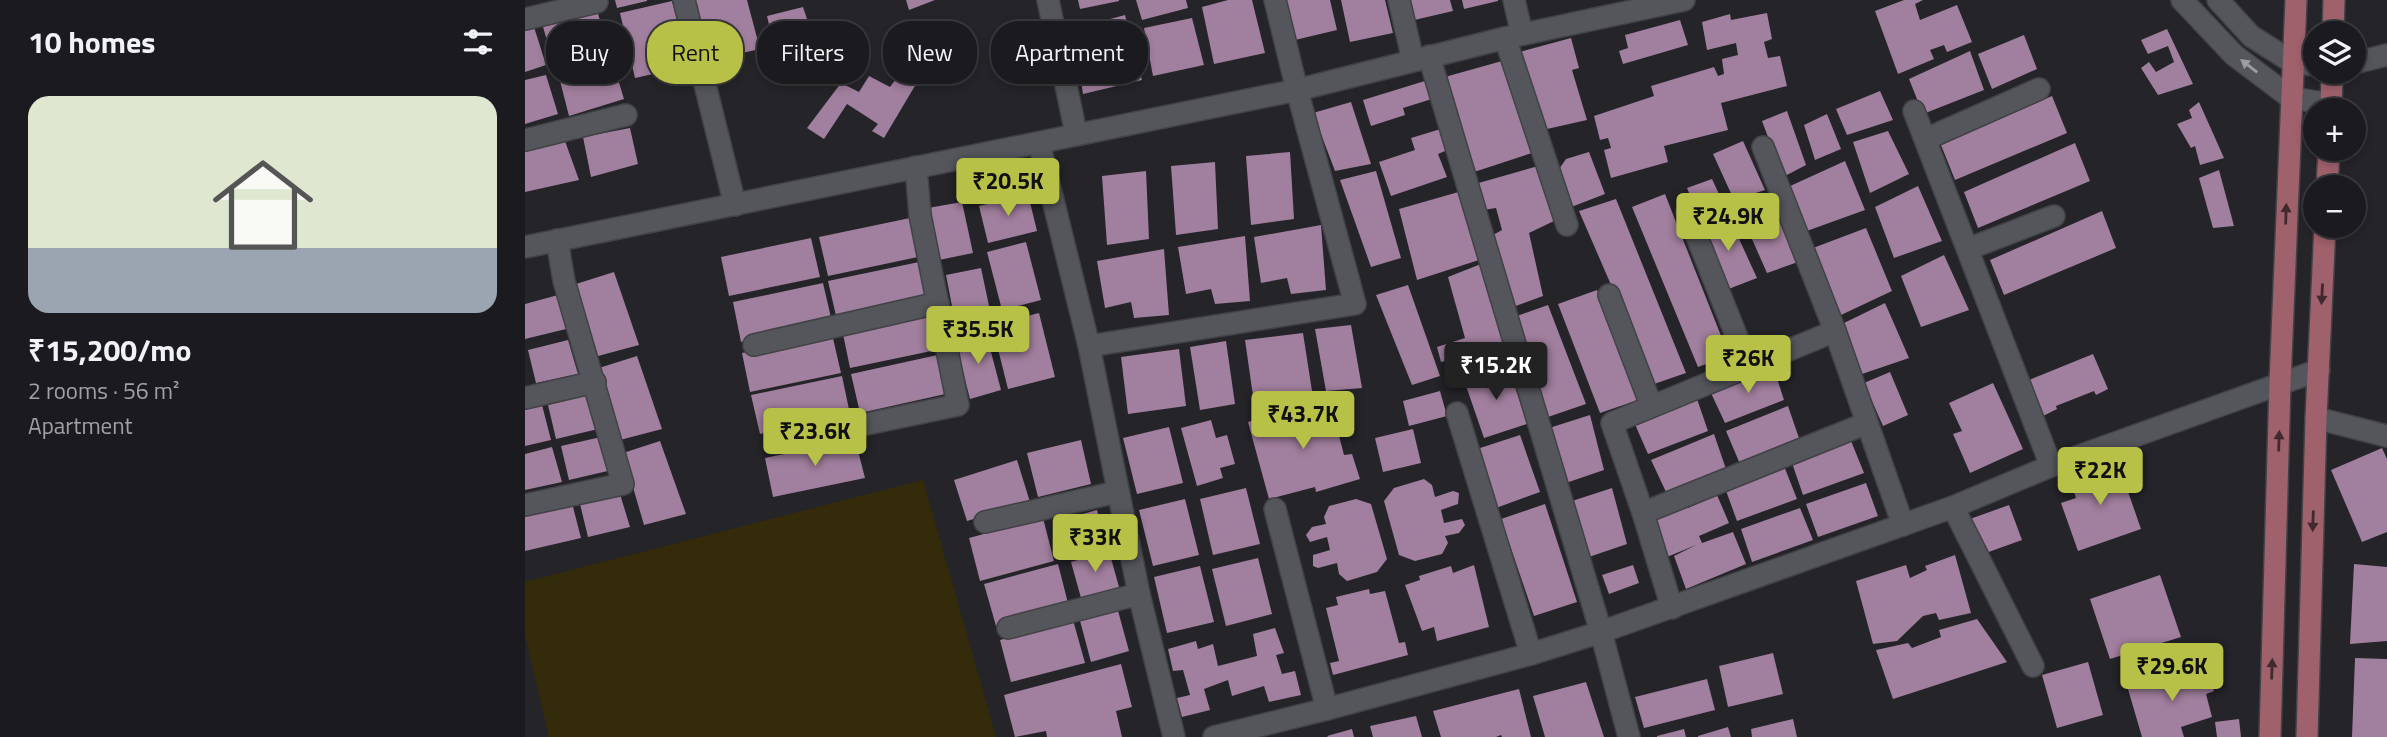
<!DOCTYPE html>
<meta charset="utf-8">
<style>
:root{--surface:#1b1b1f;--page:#242428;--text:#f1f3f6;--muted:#a0a1a4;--line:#39393d;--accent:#b8c147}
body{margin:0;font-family:"Titillium Web",sans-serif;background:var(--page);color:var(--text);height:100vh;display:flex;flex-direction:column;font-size:26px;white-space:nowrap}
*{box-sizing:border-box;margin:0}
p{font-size:23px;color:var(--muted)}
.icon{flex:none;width:38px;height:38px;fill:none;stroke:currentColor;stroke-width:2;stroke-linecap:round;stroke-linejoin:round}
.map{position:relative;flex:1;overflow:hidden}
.details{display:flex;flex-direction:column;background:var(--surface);width:525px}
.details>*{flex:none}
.top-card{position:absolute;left:21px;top:21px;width:665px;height:63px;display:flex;gap:14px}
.fabs{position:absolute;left:1778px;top:21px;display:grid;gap:14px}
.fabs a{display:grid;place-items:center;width:63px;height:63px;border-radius:50%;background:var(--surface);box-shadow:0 4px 10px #0003,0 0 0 2px var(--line);font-size:35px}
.price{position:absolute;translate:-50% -60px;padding:0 16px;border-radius:7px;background:var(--accent);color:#111;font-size:23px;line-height:46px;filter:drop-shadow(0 2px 4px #0008)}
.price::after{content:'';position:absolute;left:50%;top:42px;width:21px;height:16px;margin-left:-10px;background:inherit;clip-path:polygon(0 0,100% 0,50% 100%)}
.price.selected{background:#222;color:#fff}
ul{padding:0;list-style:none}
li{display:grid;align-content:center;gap:14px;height:371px;padding:0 28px}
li+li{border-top:2px solid var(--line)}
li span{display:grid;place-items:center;height:217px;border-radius:21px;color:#555}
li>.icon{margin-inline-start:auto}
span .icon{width:126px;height:126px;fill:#fffc;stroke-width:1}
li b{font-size:30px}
h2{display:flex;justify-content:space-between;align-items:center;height:84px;padding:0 28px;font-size:30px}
.tag{padding:0 24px;border-radius:28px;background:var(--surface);box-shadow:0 4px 10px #0003,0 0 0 2px var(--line);font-size:24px;line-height:63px}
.tag.selected{background:var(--accent);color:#111}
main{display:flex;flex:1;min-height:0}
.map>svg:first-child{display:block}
.sand{fill:#342b0a}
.building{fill:#a17f9e}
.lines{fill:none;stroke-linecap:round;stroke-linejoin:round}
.minor-casing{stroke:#414245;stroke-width:24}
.major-casing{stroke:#414245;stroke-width:24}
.minor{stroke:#55565b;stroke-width:21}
.major{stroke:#9f616c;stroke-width:21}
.oneway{fill:#9c9da1}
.oneway2{fill:#402a30}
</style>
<main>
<section class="details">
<h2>10 homes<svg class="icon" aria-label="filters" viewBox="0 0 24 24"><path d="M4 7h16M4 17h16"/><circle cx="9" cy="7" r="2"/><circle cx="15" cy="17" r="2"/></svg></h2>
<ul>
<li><span style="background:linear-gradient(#dfe7d0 70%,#9aa5b1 0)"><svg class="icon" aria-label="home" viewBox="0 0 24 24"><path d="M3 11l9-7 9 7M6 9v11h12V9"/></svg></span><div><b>₹15,200/mo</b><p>2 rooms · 56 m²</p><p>Apartment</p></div></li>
</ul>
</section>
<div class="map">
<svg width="1862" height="737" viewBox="0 0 1862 737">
<rect width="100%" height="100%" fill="#242429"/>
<polygon class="sand" points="398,480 471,737 24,737 0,635 0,582"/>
<g class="building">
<polygon points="90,0 122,0 122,1 92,8"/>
<polygon points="167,0 222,0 235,49 181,61"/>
<polygon points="381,0 410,0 384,10"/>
<polygon points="553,0 594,0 594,1 555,9"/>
<polygon points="611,0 661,0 663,8 617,20"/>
<polygon points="703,0 727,0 740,53 689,64 677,7"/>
<polygon points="761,0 805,0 812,30 770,40"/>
<polygon points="816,0 860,0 868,33 825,42"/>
<polygon points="880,0 925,0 928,11 885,21"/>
<polygon points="937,0 973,0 973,1 939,9"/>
<polygon points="1379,0 1398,0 1390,4 1395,20 1432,5 1447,42 1422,52 1419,45 1405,50 1409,59 1373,74 1350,11"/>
<polygon points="147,1 164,66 110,78 95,13"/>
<polygon points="278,7 285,28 309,26 317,62 257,80 242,16"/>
<polygon points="72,10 83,49 29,66 17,23"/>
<polygon points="1242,13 1247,39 1239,42 1243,58 1255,56 1262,86 1196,103 1203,130 1139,146 1143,162 1086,178 1079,150 1086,148 1083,138 1075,140 1069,116 1129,96 1126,86 1189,67 1193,76 1199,74 1197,59 1213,55 1211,43 1182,50 1177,22 1205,14 1206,20"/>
<polygon points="600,15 617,80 558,94 548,29"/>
<polygon points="667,18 679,65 628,76 619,28"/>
<polygon points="1155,20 1163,45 1098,64 1094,51 1103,48 1100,35"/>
<polygon points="9,27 21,65 0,72 0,29"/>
<polygon points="1642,29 1668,84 1633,95 1616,68 1624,62 1631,72 1649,62 1643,46 1623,54 1616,40"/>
<polygon points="1499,35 1512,69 1467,89 1453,54"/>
<polygon points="1046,38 1054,68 1047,70 1062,120 1022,129 991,53"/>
<polygon points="1445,51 1459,90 1398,114 1384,79"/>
<polygon points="87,60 99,99 44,116 33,73"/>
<polygon points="977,61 1013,151 949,172 920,77"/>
<polygon points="377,71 394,79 359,138 347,131 353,124 322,104 299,139 282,128 316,83 334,92 344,76 365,87"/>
<polygon points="21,75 33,114 0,124 0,80"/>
<polygon points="903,80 910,98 878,108 880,115 846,126 838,100"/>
<polygon points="1355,91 1368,120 1322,135 1311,109"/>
<polygon points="1527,96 1542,133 1430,180 1416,145"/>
<polygon points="826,102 846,164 810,171 788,113"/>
<polygon points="1674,102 1699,158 1675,165 1670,146 1666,148 1652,124 1667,118 1664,110"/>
<polygon points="1262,111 1281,165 1258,177 1237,121"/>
<polygon points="1302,114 1316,149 1290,160 1279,125"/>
<polygon points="105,128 113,164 66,177 58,137"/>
<polygon points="919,128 925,149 913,154 922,177 866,196 854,162 890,150 886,138"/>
<polygon points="1363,131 1384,174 1345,193 1328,142"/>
<polygon points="40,141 54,180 0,192 0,150"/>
<polygon points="1218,141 1240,190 1209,200 1188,154"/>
<polygon points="1550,143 1565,181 1453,228 1439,192"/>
<polygon points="765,152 769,219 726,225 721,156"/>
<polygon points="1064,152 1080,194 1041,209 1032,172 1041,159"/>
<polygon points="1320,161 1340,210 1279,232 1263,187"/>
<polygon points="690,162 693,229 651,235 646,166"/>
<polygon points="1013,166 1029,221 1004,233 1018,296 988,307 968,235 977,230 971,208 958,210 950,184"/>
<polygon points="1694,170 1709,226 1688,228 1674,178"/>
<polygon points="621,171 624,239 582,245 577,176"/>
<polygon points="851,171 876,258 846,267 815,180"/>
<polygon points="1187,179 1200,207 1173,215 1162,188"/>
<polygon points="1393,186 1417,241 1369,258 1350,207"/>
<polygon points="937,191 957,259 892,280 874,209"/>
<polygon points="503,194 512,231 463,243 454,206"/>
<polygon points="1140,194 1204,356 1173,367 1107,207"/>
<polygon points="1091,199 1161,373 1129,384 1054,211"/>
<polygon points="1245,201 1273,262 1242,273 1215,212"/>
<polygon points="437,202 448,253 414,260 403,208"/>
<polygon points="1577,211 1591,248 1479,295 1465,260"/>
<polygon points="1204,217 1232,278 1201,290 1174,228"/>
<polygon points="385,218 393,257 303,276 294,237"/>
<polygon points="796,225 801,290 766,294 762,278 736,283 729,237"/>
<polygon points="1341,228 1367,291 1316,315 1288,248"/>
<polygon points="720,236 725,301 690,304 686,289 661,294 653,247"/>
<polygon points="286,238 295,277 204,296 196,257"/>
<polygon points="501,242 516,300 477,310 462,252"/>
<polygon points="639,249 644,315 609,318 606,302 580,308 572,261"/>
<polygon points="1419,255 1444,310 1396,327 1376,276"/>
<polygon points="394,262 402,301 312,320 303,281"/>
<polygon points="961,262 984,356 953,365 946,354 916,362 912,347 940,338 923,277"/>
<polygon points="456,268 467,320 431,327 421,275"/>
<polygon points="89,272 114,345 73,356 51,284"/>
<polygon points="298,283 307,322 216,342 208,302"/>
<polygon points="883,285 915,376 887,385 851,295"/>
<polygon points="1072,290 1116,399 1075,413 1033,304"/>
<polygon points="33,295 41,329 0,339 0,304"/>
<polygon points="1360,303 1384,358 1337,374 1317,324"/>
<polygon points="1023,305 1061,404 1020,418 992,316"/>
<polygon points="408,309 416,349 325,368 317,329"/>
<polygon points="514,313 530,377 483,389 467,325"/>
<polygon points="826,325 837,388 801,391 790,329"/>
<polygon points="461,333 476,390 445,399 430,341"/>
<polygon points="778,333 787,391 728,396 720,340"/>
<polygon points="307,334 316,373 225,392 217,353"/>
<polygon points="43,340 53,374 11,383 3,350"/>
<polygon points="701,341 710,404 675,410 665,347"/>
<polygon points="654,349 661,406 603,414 596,357"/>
<polygon points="417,354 425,393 335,413 326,374"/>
<polygon points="1568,354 1583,389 1571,395 1569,391 1531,406 1532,409 1518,416 1504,380"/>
<polygon points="112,356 137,429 95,440 74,368"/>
<polygon points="983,365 1002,424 959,438 939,380"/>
<polygon points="1248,366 1259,400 1200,423 1185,391"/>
<polygon points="1365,372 1383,415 1358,426 1339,383"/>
<polygon points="317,376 325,414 235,434 226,395"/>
<polygon points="1468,383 1498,449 1445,473 1428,434 1437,431 1424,403"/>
<polygon points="915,391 922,416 884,426 878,401"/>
<polygon points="63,395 73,429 31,439 23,405"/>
<polygon points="1171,396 1183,431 1123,454 1109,422"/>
<polygon points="814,400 822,425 812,428 819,455 827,454 835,479 791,492 790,487 744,499 723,422 765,409 771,432 778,431 771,413"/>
<polygon points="17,405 26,440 0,446 0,409"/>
<polygon points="1263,406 1275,441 1215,464 1201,431"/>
<polygon points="1065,415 1079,470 1038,484 1021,429"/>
<polygon points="686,420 691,438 702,435 710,464 695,468 698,478 672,486 656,428"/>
<polygon points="644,427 658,483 612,494 598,438"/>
<polygon points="888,429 896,463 858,472 850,438"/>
<polygon points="1189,434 1201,469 1141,492 1126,460"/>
<polygon points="995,435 1015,492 971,508 952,449"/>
<polygon points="76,437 87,470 44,480 36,446"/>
<polygon points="330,439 340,478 248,497 240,458"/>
<polygon points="556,440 566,484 513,497 502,453"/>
<polygon points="135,441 161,514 119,525 98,453"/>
<polygon points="1326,441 1339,473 1278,495 1267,463"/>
<polygon points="27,447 37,482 0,490 0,454"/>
<polygon points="1857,448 1862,459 1862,532 1837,542 1806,470"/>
<polygon points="492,460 505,502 442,521 429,480"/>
<polygon points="1592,460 1616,529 1553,551 1536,503 1551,498 1544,477"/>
<polygon points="1259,466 1272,499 1212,521 1200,488"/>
<polygon points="899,479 907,485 910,497 928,491 934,493 933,504 916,510 919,523 937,519 940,525 934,533 920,536 923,543 917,554 890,561 874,555 859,501 869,488"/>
<polygon points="1341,483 1353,516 1293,537 1281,504"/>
<polygon points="721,488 735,544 688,555 675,499"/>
<polygon points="1087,488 1102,544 1061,558 1044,502"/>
<polygon points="95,494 105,527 63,537 55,504"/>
<polygon points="1192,495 1204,523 1174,536 1177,543 1208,532 1221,564 1161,589 1149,556 1171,545 1142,557 1126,517 1162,503 1163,508"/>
<polygon points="660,499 674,555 628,566 614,510"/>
<polygon points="831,499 846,504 862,559 852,572 822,581 814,574 812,563 793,568 788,566 788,555 805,550 802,537 785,542 781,535 787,527 801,524 799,517 804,506"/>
<polygon points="47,503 56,538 0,551 0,515"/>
<polygon points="1020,504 1052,602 1009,616 976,519"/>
<polygon points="1484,505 1497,540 1458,554 1445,519"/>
<polygon points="1275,508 1288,540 1227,562 1216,529"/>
<polygon points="572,510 581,545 543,556 533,521"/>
<polygon points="518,518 529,561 455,581 444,538"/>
<polygon points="584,551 594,587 556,598 546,562"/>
<polygon points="1430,555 1446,613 1414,620 1411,613 1398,616 1372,641 1348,644 1331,581 1381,565 1385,578 1402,570 1400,566"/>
<polygon points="733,558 747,614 701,626 687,569"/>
<polygon points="533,564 544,607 471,626 459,584"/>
<polygon points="1829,564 1862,567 1862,641 1825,644"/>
<polygon points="949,565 964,627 912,641 909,627 897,631 880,585 895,580 894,576 926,566 928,573"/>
<polygon points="1108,565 1114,583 1084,594 1077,575"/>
<polygon points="675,566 689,622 642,633 629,577"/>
<polygon points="1635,575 1656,637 1585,659 1565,599"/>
<polygon points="844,589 845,594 860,591 874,643 880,642 883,655 808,675 805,663 814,661 801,608 813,605 811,597"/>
<polygon points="592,607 604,651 566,662 554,617"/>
<polygon points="1452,619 1482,662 1368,699 1351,650 1383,643 1387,648 1416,637 1414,630"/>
<polygon points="548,620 560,663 486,682 475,640"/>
<polygon points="750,628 759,653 751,655 757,674 770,671 776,695 744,702 739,686 707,696 703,680 679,689 685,710 657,717 652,698 665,695 658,670 648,671 643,649 671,641 673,649 688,644 693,666 732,656 728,634"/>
<polygon points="1248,653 1258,694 1203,707 1194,666"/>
<polygon points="1830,658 1862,659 1862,737 1827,737"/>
<polygon points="1563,662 1578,715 1532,728 1517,675"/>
<polygon points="596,664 607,707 591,711 597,737 522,737 521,731 490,737 479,695"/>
<polygon points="1682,665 1689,691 1681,694 1687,717 1656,727 1659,737 1617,737 1603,689"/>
<polygon points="1182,679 1190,710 1119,728 1110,697"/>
<polygon points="1061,682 1079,737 1020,737 1008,696"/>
<polygon points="994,689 1006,737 977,737 976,735 971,737 916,737 908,711"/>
<polygon points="891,716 897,737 848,737 845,726"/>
<polygon points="1268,719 1272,737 1227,737 1226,729"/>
<polygon points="1714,719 1716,737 1692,737 1690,722"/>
<polygon points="1203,727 1206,737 1173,737 1173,736"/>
<polygon points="827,729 829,737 803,737 802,736"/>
<polygon points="1159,729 1161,737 1132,737 1132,736"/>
</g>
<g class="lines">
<defs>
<g id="minor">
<polyline points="159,0 210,205"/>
<polyline points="523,0 551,133"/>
<polyline points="874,0 888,60"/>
<polyline points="989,0 997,34"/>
<polyline points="1657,0 1709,55 1766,98 1806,104"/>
<polyline points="1693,0 1726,36 1767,62 1790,65"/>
<polyline points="0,19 72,2"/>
<polyline points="980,38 1042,225"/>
<polyline points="904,56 1076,632 1104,737"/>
<polyline points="1829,63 1862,55"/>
<polyline points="1389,111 1526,466"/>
<polyline points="1401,139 1514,89"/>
<polyline points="0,140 101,115"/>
<polyline points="514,143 564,346 614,594 649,737"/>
<polyline points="1238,147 1310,331 1378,525"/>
<polyline points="1162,212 1223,365"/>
<polyline points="0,247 772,90 980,38 1159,0"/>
<polyline points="1443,249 1529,216"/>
<polyline points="1084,295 1126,405"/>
<polyline points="229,345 413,303"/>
<polyline points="564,346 830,304 772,90 750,0"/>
<polyline points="0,398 70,382"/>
<polyline points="932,413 1006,654"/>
<polyline points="1791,418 1862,436"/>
<polyline points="250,443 433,405 395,215 391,167"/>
<polyline points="0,505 98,484 39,281 32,240"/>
<polyline points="1428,507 1508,666"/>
<polyline points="750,509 802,709"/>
<polyline points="1118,513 1342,423"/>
<polyline points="460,522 592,492"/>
<polyline points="1147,608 1118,513 1087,423 1310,331"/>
<polyline points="483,628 614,594"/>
<polyline points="689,737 802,709 1006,654 1076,632 1428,507 1526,466 1794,370"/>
</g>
<g id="major">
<polyline points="1808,33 1809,0"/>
<polyline points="1806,110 1807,72"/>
<polyline points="1802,187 1804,149"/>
<polyline points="1745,737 1755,383 1771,0"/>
<polyline points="1782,737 1791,418 1800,226"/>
</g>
</defs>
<use href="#minor" class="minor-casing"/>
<use href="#major" class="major-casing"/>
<use href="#minor" class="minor"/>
<use href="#major" class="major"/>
</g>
<defs><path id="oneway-solid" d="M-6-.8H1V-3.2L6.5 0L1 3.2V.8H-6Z" transform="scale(1.75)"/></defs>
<use class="oneway" href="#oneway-solid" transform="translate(1724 66) rotate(-142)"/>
<g class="oneway2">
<use href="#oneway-solid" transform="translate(1761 214) rotate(-88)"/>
<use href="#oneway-solid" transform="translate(1797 294) rotate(93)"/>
<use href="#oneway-solid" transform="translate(1754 441) rotate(-88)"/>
<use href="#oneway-solid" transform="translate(1788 521) rotate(92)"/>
<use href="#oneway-solid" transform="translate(1747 669) rotate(-88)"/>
</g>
</svg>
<div class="fabs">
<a><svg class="icon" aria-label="layers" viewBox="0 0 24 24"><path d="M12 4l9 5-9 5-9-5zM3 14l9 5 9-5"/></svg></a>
<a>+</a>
<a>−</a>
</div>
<b class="price" style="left:483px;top:218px">₹20.5K</b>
<b class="price" style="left:1203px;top:253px">₹24.9K</b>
<b class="price" style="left:453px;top:366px">₹35.5K</b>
<b class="price" style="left:1223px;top:395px">₹26K</b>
<b class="price selected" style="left:971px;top:402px">₹15.2K</b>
<b class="price" style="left:778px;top:451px">₹43.7K</b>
<b class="price" style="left:290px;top:468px">₹23.6K</b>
<b class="price" style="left:1575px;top:507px">₹22K</b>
<b class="price" style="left:570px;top:574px">₹33K</b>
<b class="price" style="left:1647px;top:703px">₹29.6K</b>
<div class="top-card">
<a class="tag">Buy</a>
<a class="tag selected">Rent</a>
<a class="tag">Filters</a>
<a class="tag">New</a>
<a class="tag">Apartment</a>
</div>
</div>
</main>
